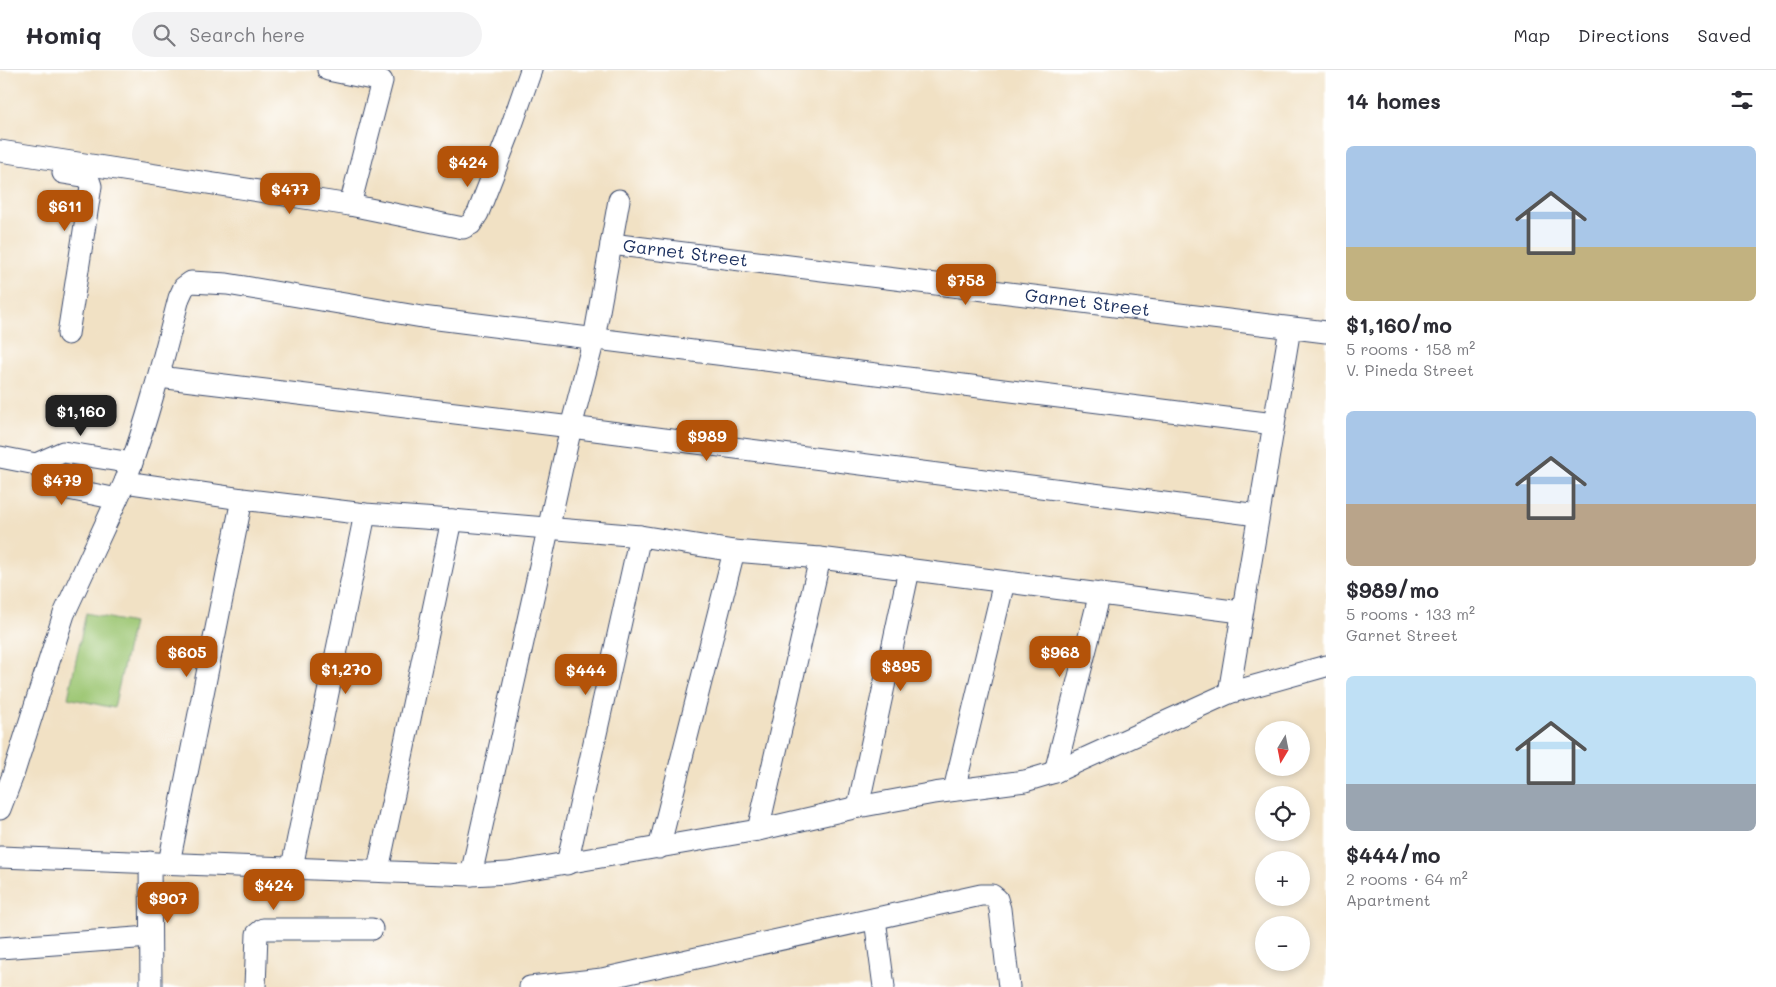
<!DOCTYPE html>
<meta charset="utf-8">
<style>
:root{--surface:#fff;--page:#f2f2f3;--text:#2b2b33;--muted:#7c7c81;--line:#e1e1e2;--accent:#b45309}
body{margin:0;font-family:Mali,sans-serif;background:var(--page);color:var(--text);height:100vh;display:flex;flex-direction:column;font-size:19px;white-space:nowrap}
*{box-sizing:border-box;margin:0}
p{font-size:16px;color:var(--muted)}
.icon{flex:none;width:28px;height:28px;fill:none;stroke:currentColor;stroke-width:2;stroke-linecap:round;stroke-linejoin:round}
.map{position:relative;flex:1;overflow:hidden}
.sheet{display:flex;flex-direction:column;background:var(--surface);width:450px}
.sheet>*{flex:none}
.needle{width:32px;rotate:190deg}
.tools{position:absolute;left:1255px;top:651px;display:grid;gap:10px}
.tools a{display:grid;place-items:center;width:55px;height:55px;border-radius:50%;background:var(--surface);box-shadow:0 2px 8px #0003;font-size:25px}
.price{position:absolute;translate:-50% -42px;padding:0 11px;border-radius:10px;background:var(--accent);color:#fff;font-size:16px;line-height:32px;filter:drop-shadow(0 1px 2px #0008)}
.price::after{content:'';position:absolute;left:50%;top:30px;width:15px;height:11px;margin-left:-8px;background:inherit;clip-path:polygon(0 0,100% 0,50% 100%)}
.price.on{background:#222;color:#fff}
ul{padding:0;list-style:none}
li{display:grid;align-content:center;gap:10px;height:265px;padding:0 20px}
li span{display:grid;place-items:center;height:155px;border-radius:8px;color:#555}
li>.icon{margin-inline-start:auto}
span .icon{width:90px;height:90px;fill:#fffc;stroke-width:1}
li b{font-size:21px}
h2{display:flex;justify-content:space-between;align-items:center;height:60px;padding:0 20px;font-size:21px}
header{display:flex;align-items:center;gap:30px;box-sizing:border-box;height:70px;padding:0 25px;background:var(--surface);border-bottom:1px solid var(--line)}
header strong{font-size:24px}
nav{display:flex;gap:28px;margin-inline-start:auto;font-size:18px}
.search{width:350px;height:45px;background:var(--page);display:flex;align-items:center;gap:12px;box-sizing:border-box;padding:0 18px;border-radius:28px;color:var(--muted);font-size:19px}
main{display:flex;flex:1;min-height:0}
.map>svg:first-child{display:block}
.green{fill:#9cc672;stroke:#5c7a68}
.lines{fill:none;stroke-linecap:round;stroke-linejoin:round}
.street-casing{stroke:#3b4a6d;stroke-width:23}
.street{stroke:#fff;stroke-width:21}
.labels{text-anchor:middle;stroke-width:4.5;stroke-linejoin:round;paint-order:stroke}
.street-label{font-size:18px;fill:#1b2f5e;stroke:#fff}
</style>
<header>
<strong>Homiq</strong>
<div class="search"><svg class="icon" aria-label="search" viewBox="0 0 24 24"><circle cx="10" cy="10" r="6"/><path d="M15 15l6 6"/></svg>Search here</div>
<nav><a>Map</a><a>Directions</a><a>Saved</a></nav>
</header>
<main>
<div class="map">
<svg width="1326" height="917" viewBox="0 0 1326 917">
<rect width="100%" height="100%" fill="#fff"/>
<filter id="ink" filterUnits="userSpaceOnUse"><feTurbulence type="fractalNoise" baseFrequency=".02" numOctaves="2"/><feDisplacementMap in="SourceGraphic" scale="10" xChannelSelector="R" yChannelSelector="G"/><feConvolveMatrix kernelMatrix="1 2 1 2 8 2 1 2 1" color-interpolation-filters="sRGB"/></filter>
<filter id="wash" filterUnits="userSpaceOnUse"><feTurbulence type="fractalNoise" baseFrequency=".0096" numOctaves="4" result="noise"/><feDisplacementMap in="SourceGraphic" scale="20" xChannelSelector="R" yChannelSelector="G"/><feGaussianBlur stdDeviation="1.12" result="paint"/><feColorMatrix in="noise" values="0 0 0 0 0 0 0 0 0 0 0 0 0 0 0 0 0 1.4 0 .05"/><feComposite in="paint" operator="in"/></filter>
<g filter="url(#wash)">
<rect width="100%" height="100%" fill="#f1e1c4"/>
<polygon class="green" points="86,543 133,553 114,638 68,628"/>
</g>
<g filter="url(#ink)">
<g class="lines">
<defs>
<g id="street">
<polyline points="0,81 350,135 382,11 328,0"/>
<polyline points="63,103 82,106 89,110 91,116 68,264"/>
<polyline points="350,135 463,158 471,154 478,143 508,66 531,0"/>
<path id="s1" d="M611 174 1326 262"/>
<polyline points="159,307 571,357 1258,445"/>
<polyline points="0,387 36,394 63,382 132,393"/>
<polyline points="36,394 54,416 117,429"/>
<polyline points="125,412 242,429 365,444 452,450 640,466 734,481 820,488 1241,542"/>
<polyline points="1229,623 1290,258"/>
<polyline points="1055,702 1100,523"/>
<polyline points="954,720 1004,512"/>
<polyline points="858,737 909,500"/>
<path d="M0 739 13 705 64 544 125 412C147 352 163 290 179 228L184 217 191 212 227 214 422 247 1274 354"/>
<polyline points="758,760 820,488"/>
<polyline points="659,778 734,481"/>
<polyline points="0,787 471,805 508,803 758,760 858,737 934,723 1025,711 1055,702 1229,623 1326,596"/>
<polyline points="150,792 151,917"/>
<polyline points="169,793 242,429"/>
<polyline points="567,794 640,466"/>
<polyline points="292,797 365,444"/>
<polyline points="378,800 452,450"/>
<polyline points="471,805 571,357 594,269 619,130"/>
<polyline points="875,849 884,917"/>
<polyline points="0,878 150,867"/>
<polyline points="255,917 257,864 263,859 372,859"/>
<polyline points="530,917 602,909 981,825 992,825 997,829 1000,839 1009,917"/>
</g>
</defs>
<use href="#street" class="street-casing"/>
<use href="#street" class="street"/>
</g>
</g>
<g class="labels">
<g class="street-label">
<text dy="6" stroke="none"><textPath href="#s1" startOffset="75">Garnet Street</textPath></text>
<text dy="6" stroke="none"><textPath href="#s1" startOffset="480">Garnet Street</textPath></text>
</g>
</g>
</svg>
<div class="tools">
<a><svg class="needle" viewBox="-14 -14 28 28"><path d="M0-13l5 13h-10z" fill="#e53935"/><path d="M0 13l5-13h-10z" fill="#7c7c81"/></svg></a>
<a><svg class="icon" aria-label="locate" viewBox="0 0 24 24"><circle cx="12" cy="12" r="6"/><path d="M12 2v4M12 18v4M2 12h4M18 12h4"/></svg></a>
<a>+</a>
<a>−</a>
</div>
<b class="price" style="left:468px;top:118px">$424</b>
<b class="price" style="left:290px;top:145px">$477</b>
<b class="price" style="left:65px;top:162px">$611</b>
<b class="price" style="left:966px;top:236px">$758</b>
<b class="price on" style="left:81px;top:367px">$1,160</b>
<b class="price" style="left:707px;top:392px">$989</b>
<b class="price" style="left:62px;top:436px">$479</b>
<b class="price" style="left:187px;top:608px">$605</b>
<b class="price" style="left:1060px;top:608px">$968</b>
<b class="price" style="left:901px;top:622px">$895</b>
<b class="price" style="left:346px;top:625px">$1,270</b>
<b class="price" style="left:586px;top:626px">$444</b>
<b class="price" style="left:274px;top:841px">$424</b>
<b class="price" style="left:168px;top:854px">$907</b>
</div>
<section class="sheet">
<h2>14 homes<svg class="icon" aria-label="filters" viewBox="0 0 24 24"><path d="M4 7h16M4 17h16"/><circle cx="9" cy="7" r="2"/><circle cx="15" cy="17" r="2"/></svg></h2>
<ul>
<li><span style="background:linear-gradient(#a9c7e8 65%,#c2b280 0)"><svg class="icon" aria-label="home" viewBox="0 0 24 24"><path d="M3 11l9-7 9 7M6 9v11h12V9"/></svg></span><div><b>$1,160/mo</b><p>5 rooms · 158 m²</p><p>V. Pineda Street</p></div></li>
<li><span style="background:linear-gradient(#a9c7e8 60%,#b9a48a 0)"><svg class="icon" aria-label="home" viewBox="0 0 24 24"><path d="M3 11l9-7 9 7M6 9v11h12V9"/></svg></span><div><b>$989/mo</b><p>5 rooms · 133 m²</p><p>Garnet Street</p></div></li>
<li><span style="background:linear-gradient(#bfe0f5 70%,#9aa5b1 0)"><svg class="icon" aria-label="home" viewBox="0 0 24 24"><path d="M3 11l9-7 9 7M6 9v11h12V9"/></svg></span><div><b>$444/mo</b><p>2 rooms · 64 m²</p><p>Apartment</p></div></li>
</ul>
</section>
</main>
